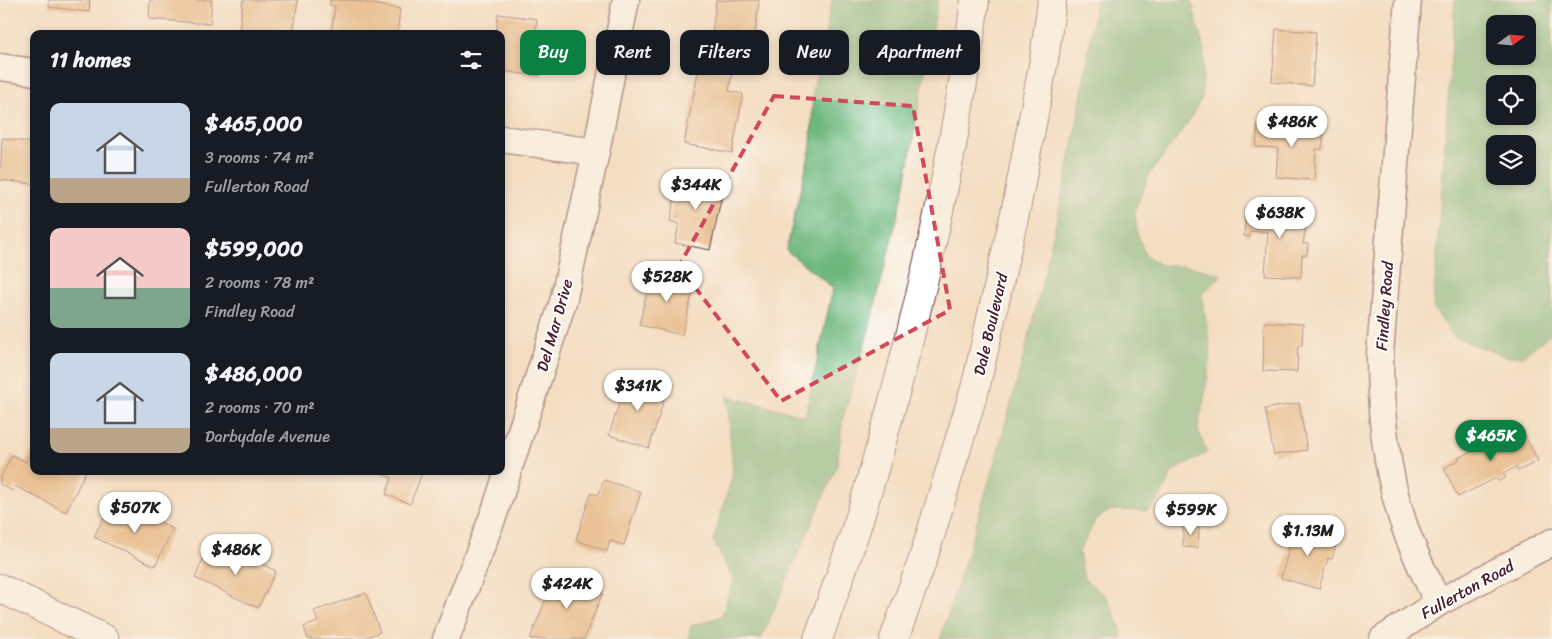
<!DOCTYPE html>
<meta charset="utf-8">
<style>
:root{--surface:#171b24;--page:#242831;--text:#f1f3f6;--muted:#9ea1a6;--accent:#0b8043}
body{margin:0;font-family:Sriracha,sans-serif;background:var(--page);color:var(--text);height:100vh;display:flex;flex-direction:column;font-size:19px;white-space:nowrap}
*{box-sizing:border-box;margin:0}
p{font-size:16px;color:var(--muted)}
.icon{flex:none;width:28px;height:28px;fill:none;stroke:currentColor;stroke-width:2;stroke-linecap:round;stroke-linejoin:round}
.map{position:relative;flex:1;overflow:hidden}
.panel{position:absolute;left:30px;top:30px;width:475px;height:445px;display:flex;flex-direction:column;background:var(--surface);border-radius:10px;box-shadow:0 2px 8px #0003}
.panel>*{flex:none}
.hud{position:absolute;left:520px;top:30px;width:475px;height:45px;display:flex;gap:10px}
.needle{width:32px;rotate:74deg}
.controls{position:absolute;left:1486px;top:15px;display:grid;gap:10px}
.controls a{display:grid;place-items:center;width:50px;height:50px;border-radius:10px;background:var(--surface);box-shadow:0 2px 8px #0003;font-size:25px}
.price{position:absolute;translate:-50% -42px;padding:0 11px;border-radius:18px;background:#fff;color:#222;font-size:16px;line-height:32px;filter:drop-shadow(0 1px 2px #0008)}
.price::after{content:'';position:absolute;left:50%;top:30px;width:15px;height:11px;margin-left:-8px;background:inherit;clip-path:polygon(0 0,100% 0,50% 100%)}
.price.current{background:var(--accent);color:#fff}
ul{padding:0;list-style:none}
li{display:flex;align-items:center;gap:15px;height:125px;padding:0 20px}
li span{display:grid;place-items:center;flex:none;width:140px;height:100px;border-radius:10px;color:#555}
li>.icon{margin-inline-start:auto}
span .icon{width:60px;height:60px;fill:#fffc;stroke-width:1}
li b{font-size:21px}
h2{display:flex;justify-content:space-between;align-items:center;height:60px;padding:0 20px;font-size:21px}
.tag{padding:0 18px;border-radius:10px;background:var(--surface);box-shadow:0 2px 8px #0003;font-size:18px;line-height:45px}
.tag.current{background:var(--accent);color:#fff}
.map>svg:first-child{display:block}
.forest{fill:#6eb77d;stroke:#5c6b54;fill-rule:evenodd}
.building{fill:#dda161}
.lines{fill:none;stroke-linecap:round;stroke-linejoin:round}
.minor-casing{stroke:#643c42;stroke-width:29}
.tertiary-casing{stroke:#643c42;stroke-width:30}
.primary-casing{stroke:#643c42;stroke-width:30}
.minor{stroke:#fff;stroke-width:26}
.tertiary{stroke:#fff;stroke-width:28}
.primary{stroke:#fff;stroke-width:28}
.marked{fill:none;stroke:#d1495b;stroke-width:4;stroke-dasharray:10 6;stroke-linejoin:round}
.labels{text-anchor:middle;stroke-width:4;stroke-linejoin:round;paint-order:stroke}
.street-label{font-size:16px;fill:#4a1f2b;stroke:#fff}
</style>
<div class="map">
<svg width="1552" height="639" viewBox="0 0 1552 639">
<rect width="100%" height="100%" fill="#fff"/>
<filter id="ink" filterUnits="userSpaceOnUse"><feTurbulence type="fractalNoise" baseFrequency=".02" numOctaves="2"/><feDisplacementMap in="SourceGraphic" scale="10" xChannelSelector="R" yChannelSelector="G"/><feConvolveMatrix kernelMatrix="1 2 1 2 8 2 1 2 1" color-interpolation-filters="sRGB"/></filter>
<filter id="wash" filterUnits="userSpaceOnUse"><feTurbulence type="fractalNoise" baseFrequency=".0096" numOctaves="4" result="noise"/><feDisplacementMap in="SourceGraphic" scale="20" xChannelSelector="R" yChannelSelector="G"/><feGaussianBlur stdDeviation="1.12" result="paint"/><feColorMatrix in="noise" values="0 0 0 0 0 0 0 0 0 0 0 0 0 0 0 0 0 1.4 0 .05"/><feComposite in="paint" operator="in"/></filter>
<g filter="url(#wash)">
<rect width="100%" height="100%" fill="#f4dec2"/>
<g class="forest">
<polygon points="832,0 938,0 904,190 869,330 843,418 837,466 761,639 688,639 691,626 722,616 733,579 713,540 733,474 727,396 805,416 833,288 786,250 811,146 813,91"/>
<path d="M1096 0H1191L1204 50 1202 98 1187 124 1149 175 1135 210 1137 233 1145 255 1161 265 1190 266 1222 275 1202 294 1211 353 1206 389 1198 429 1207 453 1173 471 1160 497 1148 511 1111 510 1096 519 1079 552 1084 579 1107 597 1120 626 1122 639H940C994 474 1040 308 1074 138 1083 93 1089 46 1096 0Z"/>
<path d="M1455 0H1552V333L1523 356 1506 357 1454 337 1433 308ZM1495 24H1528V56H1495ZM1495 84H1528V116H1495ZM1495 144H1528V176H1495Z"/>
</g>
<g id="blocks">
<g class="building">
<polygon points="49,0 90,0 89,12 49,7"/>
<polygon points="150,0 212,0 210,24 149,19"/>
<polygon points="243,0 298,0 293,34 257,34 239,31"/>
<polygon points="330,0 351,0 400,9 397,34 331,34 335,6 330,5"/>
<polygon points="716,0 759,0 754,40 712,34"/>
<polygon points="498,14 537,19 533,52 542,53 540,76 501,71 501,34 496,34"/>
<polygon points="1276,29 1316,32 1312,86 1272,82"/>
<polygon points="699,67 732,74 729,91 743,94 732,153 684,144"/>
<polygon points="1258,122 1324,127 1322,150 1316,149 1314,180 1276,177 1278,148 1256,147"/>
<polygon points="2,138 34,143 34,184 0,180"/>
<polygon points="680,173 716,180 713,193 722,195 710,250 675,243 679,224 670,221"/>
<polygon points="1246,208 1308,213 1303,244 1308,244 1307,255 1302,255 1301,277 1265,275 1268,232 1250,231 1250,237 1244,236"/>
<polygon points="652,271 695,282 682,335 639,325"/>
<polygon points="1264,322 1303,324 1302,346 1298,346 1297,372 1263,371"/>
<polygon points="628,376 667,390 649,448 609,435"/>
<polygon points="1299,403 1307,450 1274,455 1265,409"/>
<polygon points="1521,428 1538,461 1518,471 1516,467 1503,474 1506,478 1498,481 1496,478 1458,497 1444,468 1459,460 1458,458"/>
<polygon points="32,451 34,452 34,471 86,471 66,512 15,486 12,491 0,484 0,479 12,455 26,462"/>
<polygon points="381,471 423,471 410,504 386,494 392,478 380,473"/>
<polygon points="604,480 641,492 624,545 610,541 607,551 576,540 591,493 598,495"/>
<polygon points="128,506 173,529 155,566 94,537 108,508 123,516"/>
<polygon points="1183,525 1199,526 1198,548 1183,547"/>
<polygon points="1295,526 1338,538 1332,559 1328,558 1319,589 1281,578"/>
<polygon points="226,547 276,571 258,608 195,578 206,552 221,558"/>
<polygon points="556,573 603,592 584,639 530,639"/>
<polygon points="366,593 380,632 361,639 308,639 304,627 318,622 314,611"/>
</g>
</g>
</g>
<g filter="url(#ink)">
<use href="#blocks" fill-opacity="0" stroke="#643c42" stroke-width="1"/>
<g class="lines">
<defs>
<g id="minor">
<path d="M1408 0 1380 354C1380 416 1386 478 1408 536 1417 559 1428 581 1438 603"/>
<polyline points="0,67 34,72"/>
<polyline points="501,139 596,152"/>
<polyline points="446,639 495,511 563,302 596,152 626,0"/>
<polyline points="1383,639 1438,603 1552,542"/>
</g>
<polyline id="tertiary" points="0,588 105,639"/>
<g id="primary">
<path d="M818 639C833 596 849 553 862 510 912 343 953 173 975 0"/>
<polyline points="894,639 923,559 976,385 1017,204 1044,60 1052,0"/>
</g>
</defs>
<use href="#minor" class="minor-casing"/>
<use href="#tertiary" class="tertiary-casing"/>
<use href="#primary" class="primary-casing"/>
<use href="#minor" class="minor"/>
<use href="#tertiary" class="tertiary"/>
<use href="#primary" class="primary"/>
</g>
</g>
<path d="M0 0H1552V639H0ZM774 96 913 106 950 310 781 401 679 266Z" fill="#f4dec2" fill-opacity=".55" fill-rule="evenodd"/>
<path class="marked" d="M774 96 913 106 950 310 781 401 679 266Z"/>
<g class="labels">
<g class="street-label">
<text transform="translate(1384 306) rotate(-86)" y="6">Findley Road</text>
<text transform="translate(990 324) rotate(-77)" y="6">Dale Boulevard</text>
<text transform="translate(554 325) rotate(-74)" y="6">Del Mar Drive</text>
<text transform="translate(1467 589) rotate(-29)" y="6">Fullerton Road</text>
</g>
</g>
</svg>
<div class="controls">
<a><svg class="needle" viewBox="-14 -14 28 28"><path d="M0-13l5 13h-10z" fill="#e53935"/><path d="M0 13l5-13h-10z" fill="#9ea1a6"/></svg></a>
<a><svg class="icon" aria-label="locate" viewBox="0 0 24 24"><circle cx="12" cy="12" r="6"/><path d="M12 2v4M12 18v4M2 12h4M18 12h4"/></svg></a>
<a><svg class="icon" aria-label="layers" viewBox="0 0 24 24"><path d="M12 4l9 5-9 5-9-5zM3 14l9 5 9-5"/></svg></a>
</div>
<b class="price" style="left:1292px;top:148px">$486K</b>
<b class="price" style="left:696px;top:211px">$344K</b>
<b class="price" style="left:1280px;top:239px">$638K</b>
<b class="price" style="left:667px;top:303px">$528K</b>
<b class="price" style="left:638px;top:412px">$341K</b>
<b class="price current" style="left:1491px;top:462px">$465K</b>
<b class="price" style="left:135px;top:534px">$507K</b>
<b class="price" style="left:1191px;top:536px">$599K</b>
<b class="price" style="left:1308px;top:557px">$1.13M</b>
<b class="price" style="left:236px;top:576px">$486K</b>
<b class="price" style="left:567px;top:610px">$424K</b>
<div class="hud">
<a class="tag current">Buy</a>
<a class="tag">Rent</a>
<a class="tag">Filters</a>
<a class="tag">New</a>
<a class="tag">Apartment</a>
</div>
<section class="panel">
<h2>11 homes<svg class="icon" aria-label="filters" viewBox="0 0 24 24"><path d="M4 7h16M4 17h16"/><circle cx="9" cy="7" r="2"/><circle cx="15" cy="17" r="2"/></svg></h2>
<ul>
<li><span style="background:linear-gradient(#c9d6e8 75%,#b9a48a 0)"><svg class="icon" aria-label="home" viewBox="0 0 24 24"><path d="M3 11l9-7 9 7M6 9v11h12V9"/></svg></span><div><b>$465,000</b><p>3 rooms · 74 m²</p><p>Fullerton Road</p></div></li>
<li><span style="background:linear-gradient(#f6c9c9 60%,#7fa58c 0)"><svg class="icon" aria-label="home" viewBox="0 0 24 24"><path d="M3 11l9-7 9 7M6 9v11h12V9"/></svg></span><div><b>$599,000</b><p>2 rooms · 78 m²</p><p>Findley Road</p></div></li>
<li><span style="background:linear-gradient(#c9d6e8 75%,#b9a48a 0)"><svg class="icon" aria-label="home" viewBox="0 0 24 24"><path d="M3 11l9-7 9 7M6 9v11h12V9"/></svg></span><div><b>$486,000</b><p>2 rooms · 70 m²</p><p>Darbydale Avenue</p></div></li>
</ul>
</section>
</div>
